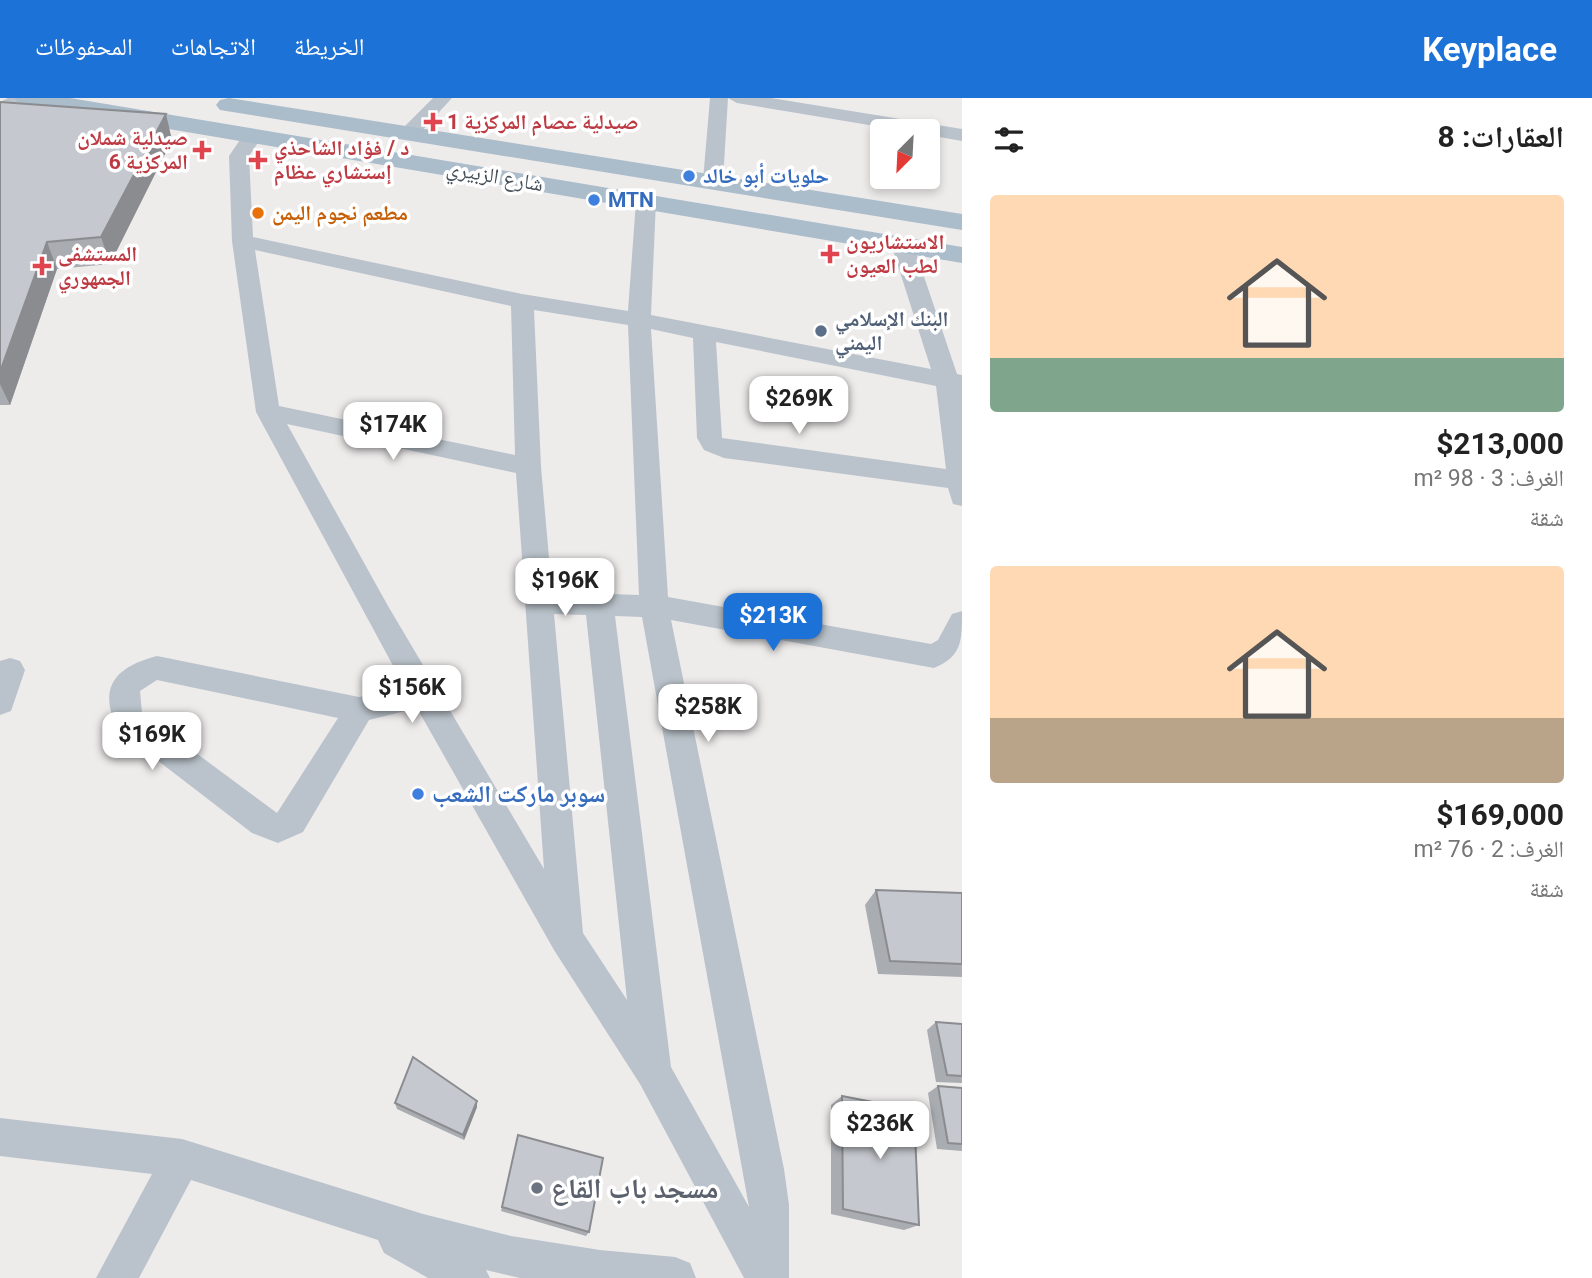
<!DOCTYPE html>
<html lang="ar">
<meta charset="utf-8">
<style>
:root{--surface:#fff;--page:#f2f2f2;--text:#222;--muted:#767676;--accent:#1d72d7}
body{margin:0;font-family:Roboto,"Noto Naskh Arabic",sans-serif;background:var(--page);color:var(--text);direction:rtl;height:100vh;display:flex;flex-direction:column;font-size:26px;white-space:nowrap}
*{box-sizing:border-box;margin:0}
p{font-size:23px;color:var(--muted)}
.icon{flex:none;width:38px;height:38px;fill:none;stroke:currentColor;stroke-width:2;stroke-linecap:round;stroke-linejoin:round}
.map{position:relative;flex:1;overflow:hidden;direction:ltr}
.drawer{display:flex;flex-direction:column;background:var(--surface);width:630px}
.drawer>*{flex:none}
.needle{width:46px;rotate:204deg}
.tools{position:absolute;left:870px;top:21px;display:grid;gap:14px}
.tools a{display:grid;place-items:center;width:70px;height:70px;border-radius:7px;background:var(--surface);box-shadow:0 4px 10px #0003;font-size:35px}
.price{position:absolute;translate:-50% -60px;padding:0 16px;border-radius:14px;background:#fff;color:#222;font-size:23px;line-height:46px;filter:drop-shadow(0 2px 4px #0008)}
.price::after{content:'';position:absolute;left:50%;top:42px;width:21px;height:16px;margin-left:-10px;background:inherit;clip-path:polygon(0 0,100% 0,50% 100%)}
.price.on{background:var(--accent);color:#fff}
ul{padding:0;list-style:none}
li{display:grid;align-content:center;gap:14px;height:371px;padding:0 28px}
li span{display:grid;place-items:center;height:217px;border-radius:7px;color:#555}
li>.icon{margin-inline-start:auto}
span .icon{width:126px;height:126px;fill:#fffc;stroke-width:1}
li b{font-size:30px}
h2{display:flex;justify-content:space-between;align-items:center;height:84px;padding:0 28px;font-size:30px}
header{display:flex;align-items:center;gap:42px;box-sizing:border-box;height:98px;padding:0 35px;background:var(--accent);color:#fff}
header strong{font-size:33px}
nav{display:flex;gap:38px;margin-inline-start:auto;font-size:24px}
main{display:flex;flex:1;min-height:0}
.map>svg:first-child{display:block}
.lines{fill:none;stroke-linecap:round;stroke-linejoin:round}
.minor{fill:#bac3cb;fill-rule:evenodd}
.major{fill:#abbccb;fill-rule:evenodd}
.wall{fill:#a9acb1}
.shaded-wall{fill:#8a8c90}
.building{fill:#c5c8ce;stroke:#8a8c90;stroke-width:2}
.health-dot{fill:#e0444e;stroke:#fff;stroke-width:2.5}
.shop-dot{fill:#3f7fe0;stroke:#fff;stroke-width:2.5}
.food-dot{fill:#e8710a;stroke:#fff;stroke-width:2.5}
.service-dot{fill:#5c6f8a;stroke:#fff;stroke-width:2.5}
.worship-dot{fill:#6b7280;stroke:#fff;stroke-width:2.5}
.labels{text-anchor:middle;stroke-width:7;stroke-linejoin:round;paint-order:stroke}
.far-health-label{font-size:21px;font-weight:bold;fill:#be3a42;stroke:#fff;text-anchor:start}
.far-street-label{font-size:21px;fill:#444f58;stroke:#fff}
.far-shop-label{font-size:21px;font-weight:bold;fill:#366cbe;stroke:#fff;text-anchor:start}
.far-food-label{font-size:21px;font-weight:bold;fill:#c56008;stroke:#fff;text-anchor:start}
.far-service-label{font-size:21px;font-weight:bold;fill:#4e5e75;stroke:#fff;text-anchor:start}
.shop-label{font-size:24px;font-weight:bold;fill:#366cbe;stroke:#fff;text-anchor:start}
.near-worship-label{font-size:28px;font-weight:bold;fill:#5b616d;stroke:#fff;text-anchor:start}
</style>
<header>
<strong>Keyplace</strong>
<nav><a>الخريطة</a><a>الاتجاهات</a><a>المحفوظات</a></nav>
</header>
<main>
<section class="drawer">
<h2>العقارات: 8<svg class="icon" aria-label="filters" viewBox="0 0 24 24"><path d="M4 7h16M4 17h16"/><circle cx="9" cy="7" r="2"/><circle cx="15" cy="17" r="2"/></svg></h2>
<ul>
<li><span style="background:linear-gradient(#ffd9b3 75%,#7fa58c 0)"><svg class="icon" aria-label="home" viewBox="0 0 24 24"><path d="M3 11l9-7 9 7M6 9v11h12V9"/></svg></span><div><b>$213,000</b><p>الغرف: 3 · 98 m²</p><p>شقة</p></div></li>
<li><span style="background:linear-gradient(#ffd9b3 70%,#b9a48a 0)"><svg class="icon" aria-label="home" viewBox="0 0 24 24"><path d="M3 11l9-7 9 7M6 9v11h12V9"/></svg></span><div><b>$169,000</b><p>الغرف: 2 · 76 m²</p><p>شقة</p></div></li>
</ul>
</section>
<div class="map">
<svg width="962" height="1180" viewBox="0 0 962 1180">
<rect width="100%" height="100%" fill="#eeebeb"/>
<g class="lines">
<g class="minor">
<polygon points="8,0 31,0 0,17 0,4"/>
<polygon points="433,0 452,0 417,38 403,38 401,34 403,30"/>
<polygon points="710,0 771,0 962,31 962,43 928,37 928,33 905,33 737,5 728,0 723,82 713,88 703,82"/>
<path d="M253 31 263 37 249 58 253 139 522 196 628 213 636 103 646 97 656 103 651 217 931 271 891 146 902 140 913 146 957 276 962 277V408L953 406 948 390 724 360 704 352 697 340 693 240 651 231 668 499 931 546 938 542 952 516 962 513C962 544 962 558 934 570L671 522 784 1071 789 1107V1180H744L640 986 554 852 417 610 369 622 303 734 278 745 252 735 118 632C97 589 115 569 157 558L359 599 404 588 256 314 232 143 229 58 246 33ZM255 152 511 208 515 357 279 308ZM534 212 628 227 639 497 552 494 541 369ZM716 244 936 288 946 371 722 340ZM287 326 516 375 544 771 388 508ZM554 516 586 517 627 902 583 835ZM615 518 642 519 749 1109 671 969ZM157 582 338 620 277 715 142 615 140 593Z"/>
<polygon points="10,560 20,563 25,572 11,613 0,617 0,563"/>
<polygon points="0,1020 182,1041 423,1116 511,1138 600,1152 675,1159 690,1165 696,1180 520,1180 486,1172 490,1180 428,1180 384,1155 378,1142 191,1082 139,1180 96,1180 152,1076 0,1058"/>
</g>
<g class="major">
<polygon points="15,0 70,0 962,149 962,165 27,7 19,5"/>
<polygon points="229,0 962,116 962,132 220,12 216,7 220,2"/>
</g>
</g>
<g class="wall">
<polygon points="0,4 172,42 110,166 57,171 10,307 0,307"/>
<polygon points="876,792 962,795 962,879 878,876 865,807"/>
<polygon points="936,924 962,926 962,985 936,984 927,932"/>
<polygon points="938,988 962,990 962,1053 937,1051 928,995"/>
<polygon points="842,998 919,1127 904,1132 831,1116 831,1007"/>
<polygon points="395,1005 477,1009 464,1042 397,1011"/>
<polygon points="502,1109 589,1134 586,1138 501,1113"/>
</g>
<g class="shaded-wall">
<polygon points="166,16 172,42 110,166 101,139"/>
<polygon points="47,144 57,171 10,307 0,286 0,274"/>
<polygon points="477,1003 477,1009 464,1042 463,1037"/>
</g>
<g class="building">
<polygon points="0,4 166,16 101,139 47,144 0,274"/>
<polygon points="876,792 962,795 962,866 890,863"/>
<polygon points="936,924 962,926 962,978 947,977"/>
<polygon points="413,959 477,1003 463,1037 395,1005"/>
<polygon points="938,988 962,990 962,1046 948,1045"/>
<polygon points="842,998 914,1012 919,1127 843,1111"/>
<polygon points="518,1037 603,1060 589,1134 502,1109"/>
</g>
<g class="health-dot">
<path d="M429.5 13.5h7v7h7v7h-7v7h-7v-7h-7v-7h7z"/>
<path d="M198.5 41.5h7v7h7v7h-7v7h-7v-7h-7v-7h7z"/>
<path d="M254.5 51.5h7v7h7v7h-7v7h-7v-7h-7v-7h7z"/>
<path d="M826.5 145.5h7v7h7v7h-7v7h-7v-7h-7v-7h7z"/>
<path d="M38.5 157.5h7v7h7v7h-7v7h-7v-7h-7v-7h7z"/>
</g>
<g class="shop-dot">
<circle cx="689" cy="78" r="7"/>
<circle cx="594" cy="102" r="7"/>
<circle cx="418" cy="696" r="7"/>
</g>
<circle class="food-dot" cx="258" cy="115" r="7"/>
<circle class="service-dot" cx="821" cy="233" r="7"/>
<circle class="worship-dot" cx="537" cy="1090" r="7"/>
<g class="labels">
<g class="far-health-label">
<text x="447" y="31">صيدلية عصام المركزية 1</text>
<text x="188" y="47" text-anchor="end">صيدلية شملان<tspan x="188" dy="24">المركزية 6</tspan></text>
<text x="274" y="57">د / فؤاد الشاحذي<tspan x="274" dy="24">إستشاري عظام</tspan></text>
<text x="846" y="151">الاستشاريون<tspan x="846" dy="24">لطب العيون</tspan></text>
<text x="58" y="163">المستشفى<tspan x="58" dy="24">الجمهوري</tspan></text>
</g>
<g class="far-street-label">
<text transform="translate(495 78) rotate(10)" y="7">شارع الزبيري</text>
</g>
<g class="far-shop-label">
<text x="703" y="85">حلويات أبو خالد</text>
<text x="608" y="109">MTN</text>
</g>
<g class="far-food-label">
<text x="272" y="122">مطعم نجوم اليمن</text>
</g>
<g class="far-service-label">
<text x="835" y="228">البنك الإسلامي<tspan x="835" dy="24">اليمني</tspan></text>
</g>
<g class="shop-label">
<text x="432" y="704">سوبر ماركت الشعب</text>
</g>
<g class="near-worship-label">
<text x="551" y="1100">مسجد باب القاع</text>
</g>
</g>
</svg>
<div class="tools">
<a><svg class="needle" viewBox="-14 -14 28 28"><path d="M0-13l5 13h-10z" fill="#e53935"/><path d="M0 13l5-13h-10z" fill="#767676"/></svg></a>
</div>
<b class="price" style="left:799px;top:338px">$269K</b>
<b class="price" style="left:393px;top:364px">$174K</b>
<b class="price" style="left:565px;top:520px">$196K</b>
<b class="price on" style="left:773px;top:555px">$213K</b>
<b class="price" style="left:412px;top:627px">$156K</b>
<b class="price" style="left:708px;top:646px">$258K</b>
<b class="price" style="left:152px;top:674px">$169K</b>
<b class="price" style="left:880px;top:1063px">$236K</b>
</div>
</main>
